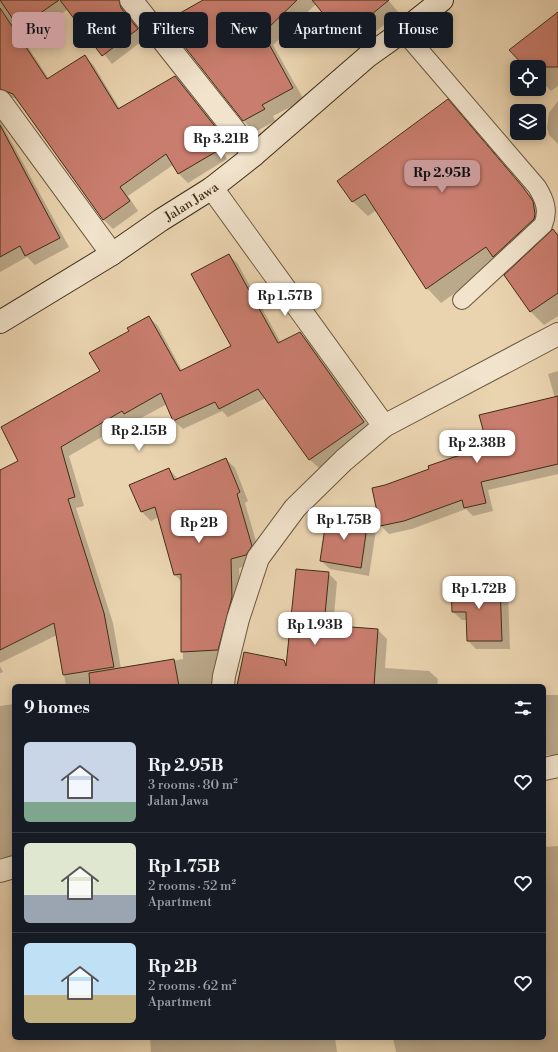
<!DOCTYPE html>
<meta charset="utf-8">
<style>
:root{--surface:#171b24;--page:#242831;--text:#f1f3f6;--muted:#9ea1a6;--line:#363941;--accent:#c59692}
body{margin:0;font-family:"Libre Bodoni",serif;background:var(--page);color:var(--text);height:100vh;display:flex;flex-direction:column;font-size:15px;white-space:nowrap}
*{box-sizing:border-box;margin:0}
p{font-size:13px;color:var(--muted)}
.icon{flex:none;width:22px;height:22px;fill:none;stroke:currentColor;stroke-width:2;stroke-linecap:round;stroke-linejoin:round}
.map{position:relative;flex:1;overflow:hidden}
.sheet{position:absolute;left:12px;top:684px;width:534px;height:356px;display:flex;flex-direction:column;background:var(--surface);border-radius:6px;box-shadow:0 2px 10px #0003}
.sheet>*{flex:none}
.banner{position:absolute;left:12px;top:12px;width:534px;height:36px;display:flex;gap:8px}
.fabs{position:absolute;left:510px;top:60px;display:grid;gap:8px}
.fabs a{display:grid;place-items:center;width:36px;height:36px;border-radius:6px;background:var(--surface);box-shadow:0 2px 10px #0003;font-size:20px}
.price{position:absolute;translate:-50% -34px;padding:0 9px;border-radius:8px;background:#fff;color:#222;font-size:13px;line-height:26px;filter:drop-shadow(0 1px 2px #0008)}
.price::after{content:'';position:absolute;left:50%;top:24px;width:12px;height:9px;margin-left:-6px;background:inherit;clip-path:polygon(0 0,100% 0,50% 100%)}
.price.on{background:var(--accent);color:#111}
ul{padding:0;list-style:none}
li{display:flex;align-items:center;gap:12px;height:100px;padding:0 12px}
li+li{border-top:1px solid var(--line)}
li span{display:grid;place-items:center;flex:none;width:112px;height:80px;border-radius:6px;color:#555}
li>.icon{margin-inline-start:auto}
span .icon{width:48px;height:48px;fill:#fffc;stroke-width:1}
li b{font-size:17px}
h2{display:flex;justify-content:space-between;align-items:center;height:48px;padding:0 12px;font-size:17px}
.pill{padding:0 14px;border-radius:6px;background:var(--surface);box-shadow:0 2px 10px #0003;font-size:14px;line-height:36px}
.pill.on{background:var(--accent);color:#111}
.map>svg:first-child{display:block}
.shadow{fill:#0003}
.building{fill:#c97d6e;stroke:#402e17}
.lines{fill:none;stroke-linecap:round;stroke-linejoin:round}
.lane-casing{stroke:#6a583d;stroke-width:20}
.street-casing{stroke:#6a583d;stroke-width:24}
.secondary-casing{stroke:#402e17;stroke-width:24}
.lane{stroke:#f1e3cc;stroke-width:18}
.street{stroke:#f1e3cc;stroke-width:22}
.secondary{stroke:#f1e3cc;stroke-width:22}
.labels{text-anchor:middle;stroke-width:3;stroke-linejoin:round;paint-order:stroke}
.street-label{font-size:13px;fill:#402e17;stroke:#f1e3cc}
</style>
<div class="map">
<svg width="558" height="1052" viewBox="0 0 558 1052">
<rect width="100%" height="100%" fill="#ead4b0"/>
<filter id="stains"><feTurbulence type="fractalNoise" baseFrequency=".005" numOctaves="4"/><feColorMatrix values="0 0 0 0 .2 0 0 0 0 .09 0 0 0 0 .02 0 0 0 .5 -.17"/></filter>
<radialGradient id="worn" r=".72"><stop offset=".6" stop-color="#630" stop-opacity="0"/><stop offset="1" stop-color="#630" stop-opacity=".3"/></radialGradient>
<g class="shadow">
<polygon points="0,0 126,0 129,17 146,38 112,64 68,9 24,41 49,79 85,56 94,66 120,109 175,77 230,143 221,148 227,159 188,183 179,174 173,165 128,196 138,211 113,229 103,219 20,102 15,98 9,97 0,102"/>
<polygon points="205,0 388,0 399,13 355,48 316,4 273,45 304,100 273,116 275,121 255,132 244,121 173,32"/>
<polygon points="558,13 558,86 551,91 539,79 539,67 527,67"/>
<polygon points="448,101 536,202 549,229 548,235 558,232 558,316 544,325 531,312 506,275 509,272 499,262 441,303 427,288 377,210 368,216 353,202 338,181"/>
<polygon points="558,101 558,144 549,135 547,128 549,113"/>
<polygon points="0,121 69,247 35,265 27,257 0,272"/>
<polygon points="229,255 238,264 281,343 300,333 309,342 372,431 319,468 310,460 266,398 228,417 222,411 183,429 174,421 167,404 134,422 131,420 69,456 84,506 76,508 113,623 121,669 183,659 182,582 175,575 159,517 151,521 142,512 131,485 169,469 178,479 226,459 235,468 248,501 245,503 260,555 255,563 239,568 241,606 220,686 66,686 57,635 0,663 0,471 19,461 101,371 130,331 149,317 158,326 182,371 232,346"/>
<polygon points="558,371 558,474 488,490 493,511 473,516 466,509 412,529 389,534 381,526 386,486 489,449 555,398 548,374"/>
<polygon points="368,521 376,530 369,576 330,569 321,561"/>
<polygon points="328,573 337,582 333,626 378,630 387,639 385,668 429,671 438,679 437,686 236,686 244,653 283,661 287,664"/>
<polygon points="500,584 508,592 510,649 476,649 468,641 467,620 462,620 453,612"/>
<polygon points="0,666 3,672 0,673"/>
<rect x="544" y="695" width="14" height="60"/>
<polygon points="14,704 14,856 0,858 0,706"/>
<polygon points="558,846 558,1052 396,1052 393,1038 544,1038 544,847"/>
<polygon points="150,1038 335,1038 337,1052 151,1052"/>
</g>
<g class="building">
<polygon points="0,0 59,0 19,28"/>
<polygon points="60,0 119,0 121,8 138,29 102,56"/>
<polygon points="203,0 297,0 263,33 293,88 262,105 265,109 243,121 173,32 166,21"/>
<polygon points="312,0 389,0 343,38"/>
<polygon points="0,8 47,79 85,55 118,109 175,76 221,134 212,139 219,150 178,174 166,154 120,187 130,201 103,220 13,94 0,89"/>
<polygon points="558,12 558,67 525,67 509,50"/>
<polygon points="448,99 522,186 533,201 535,214 534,219 493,257 486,247 426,289 365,194 352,202 337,181"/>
<polygon points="0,125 60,238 25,256 20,246 0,257"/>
<polygon points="553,229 558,236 558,293 530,312 504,275"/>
<polygon points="229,254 278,343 300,332 364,422 309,460 258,389 219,409 215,402 173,421 161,393 124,414 122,411 61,447 75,497 68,499 104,613 114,667 63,675 54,623 0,650 0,470 18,461 1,427 100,371 89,353 129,331 127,328 149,316 180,371 231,346 191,274"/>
<polygon points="558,396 558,464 481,482 486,503 464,508 462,500 404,521 380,526 372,488 385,485 429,469 428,466 454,457 488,448 479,415"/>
<polygon points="226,458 240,492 237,494 252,546 246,555 231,559 232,597 218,650 181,652 181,574 174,575 155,507 141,512 129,485 169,468 174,480"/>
<polygon points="327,514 368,520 361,568 320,561"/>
<polygon points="296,569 329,572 324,625 378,629 374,686 237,686 244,652 284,660 286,666"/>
<polygon points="500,583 502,641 467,641 466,612 452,612 451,584"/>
<polygon points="174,659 179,686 90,686 89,673"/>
</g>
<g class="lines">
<defs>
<path id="lane" d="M403 31 537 187C545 200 549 211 543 225L462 300"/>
<g id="street">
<polyline points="131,0 254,155"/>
<polyline points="0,101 112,254"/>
<polyline points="212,188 384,426"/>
<polyline points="223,686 224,676 238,619 258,558 295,508 344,460 384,426 558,334"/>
<polyline points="544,769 558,766"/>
<polyline points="0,871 14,867"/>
</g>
<g id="secondary">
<path id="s1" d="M0 322 112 254 161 220 212 188 254 155 368 56 403 31 442 0"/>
</g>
</defs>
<use href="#lane" class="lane-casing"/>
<use href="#street" class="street-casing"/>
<use href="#secondary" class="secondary-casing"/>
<use href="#lane" class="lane"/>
<use href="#street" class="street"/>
<use href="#secondary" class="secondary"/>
</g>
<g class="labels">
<g class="street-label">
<text dy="5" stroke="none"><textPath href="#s1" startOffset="226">Jalan Jawa</textPath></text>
</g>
</g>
<rect width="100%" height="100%" filter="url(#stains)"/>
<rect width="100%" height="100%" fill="url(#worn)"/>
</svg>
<div class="fabs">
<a><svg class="icon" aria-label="locate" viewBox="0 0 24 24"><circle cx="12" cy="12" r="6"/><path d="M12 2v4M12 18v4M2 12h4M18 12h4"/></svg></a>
<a><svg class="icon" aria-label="layers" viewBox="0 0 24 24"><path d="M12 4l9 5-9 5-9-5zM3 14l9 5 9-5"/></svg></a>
</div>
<b class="price" style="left:221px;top:160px">Rp 3.21B</b>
<b class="price on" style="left:442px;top:194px">Rp 2.95B</b>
<b class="price" style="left:285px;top:317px">Rp 1.57B</b>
<b class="price" style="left:139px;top:452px">Rp 2.15B</b>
<b class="price" style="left:477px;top:464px">Rp 2.38B</b>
<b class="price" style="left:344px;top:541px">Rp 1.75B</b>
<b class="price" style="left:199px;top:544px">Rp 2B</b>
<b class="price" style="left:479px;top:610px">Rp 1.72B</b>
<b class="price" style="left:315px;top:646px">Rp 1.93B</b>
<div class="banner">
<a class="pill on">Buy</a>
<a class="pill">Rent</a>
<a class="pill">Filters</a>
<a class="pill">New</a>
<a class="pill">Apartment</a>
<a class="pill">House</a>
</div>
<section class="sheet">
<h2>9 homes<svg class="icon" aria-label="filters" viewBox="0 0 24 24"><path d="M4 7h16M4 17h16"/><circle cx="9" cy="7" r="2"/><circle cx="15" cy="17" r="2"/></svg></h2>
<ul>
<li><span style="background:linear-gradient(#c9d6e8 75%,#7fa58c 0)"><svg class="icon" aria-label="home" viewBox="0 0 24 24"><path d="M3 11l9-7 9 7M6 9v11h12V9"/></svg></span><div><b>Rp 2.95B</b><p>3 rooms · 80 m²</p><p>Jalan Jawa</p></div><svg class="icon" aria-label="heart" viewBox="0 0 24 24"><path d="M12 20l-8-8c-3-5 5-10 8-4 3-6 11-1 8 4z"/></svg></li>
<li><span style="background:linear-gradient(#dfe7d0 65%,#9aa5b1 0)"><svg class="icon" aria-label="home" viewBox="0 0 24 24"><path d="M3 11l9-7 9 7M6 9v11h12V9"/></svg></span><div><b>Rp 1.75B</b><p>2 rooms · 52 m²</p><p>Apartment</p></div><svg class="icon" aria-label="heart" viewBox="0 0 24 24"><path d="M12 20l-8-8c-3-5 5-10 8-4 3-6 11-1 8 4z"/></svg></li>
<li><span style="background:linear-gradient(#bfe0f5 65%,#c2b280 0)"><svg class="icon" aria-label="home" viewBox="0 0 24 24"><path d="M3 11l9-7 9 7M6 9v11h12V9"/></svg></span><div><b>Rp 2B</b><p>2 rooms · 62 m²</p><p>Apartment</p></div><svg class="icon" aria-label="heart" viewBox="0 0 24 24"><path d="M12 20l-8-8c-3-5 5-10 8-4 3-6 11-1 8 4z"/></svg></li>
</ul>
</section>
</div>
